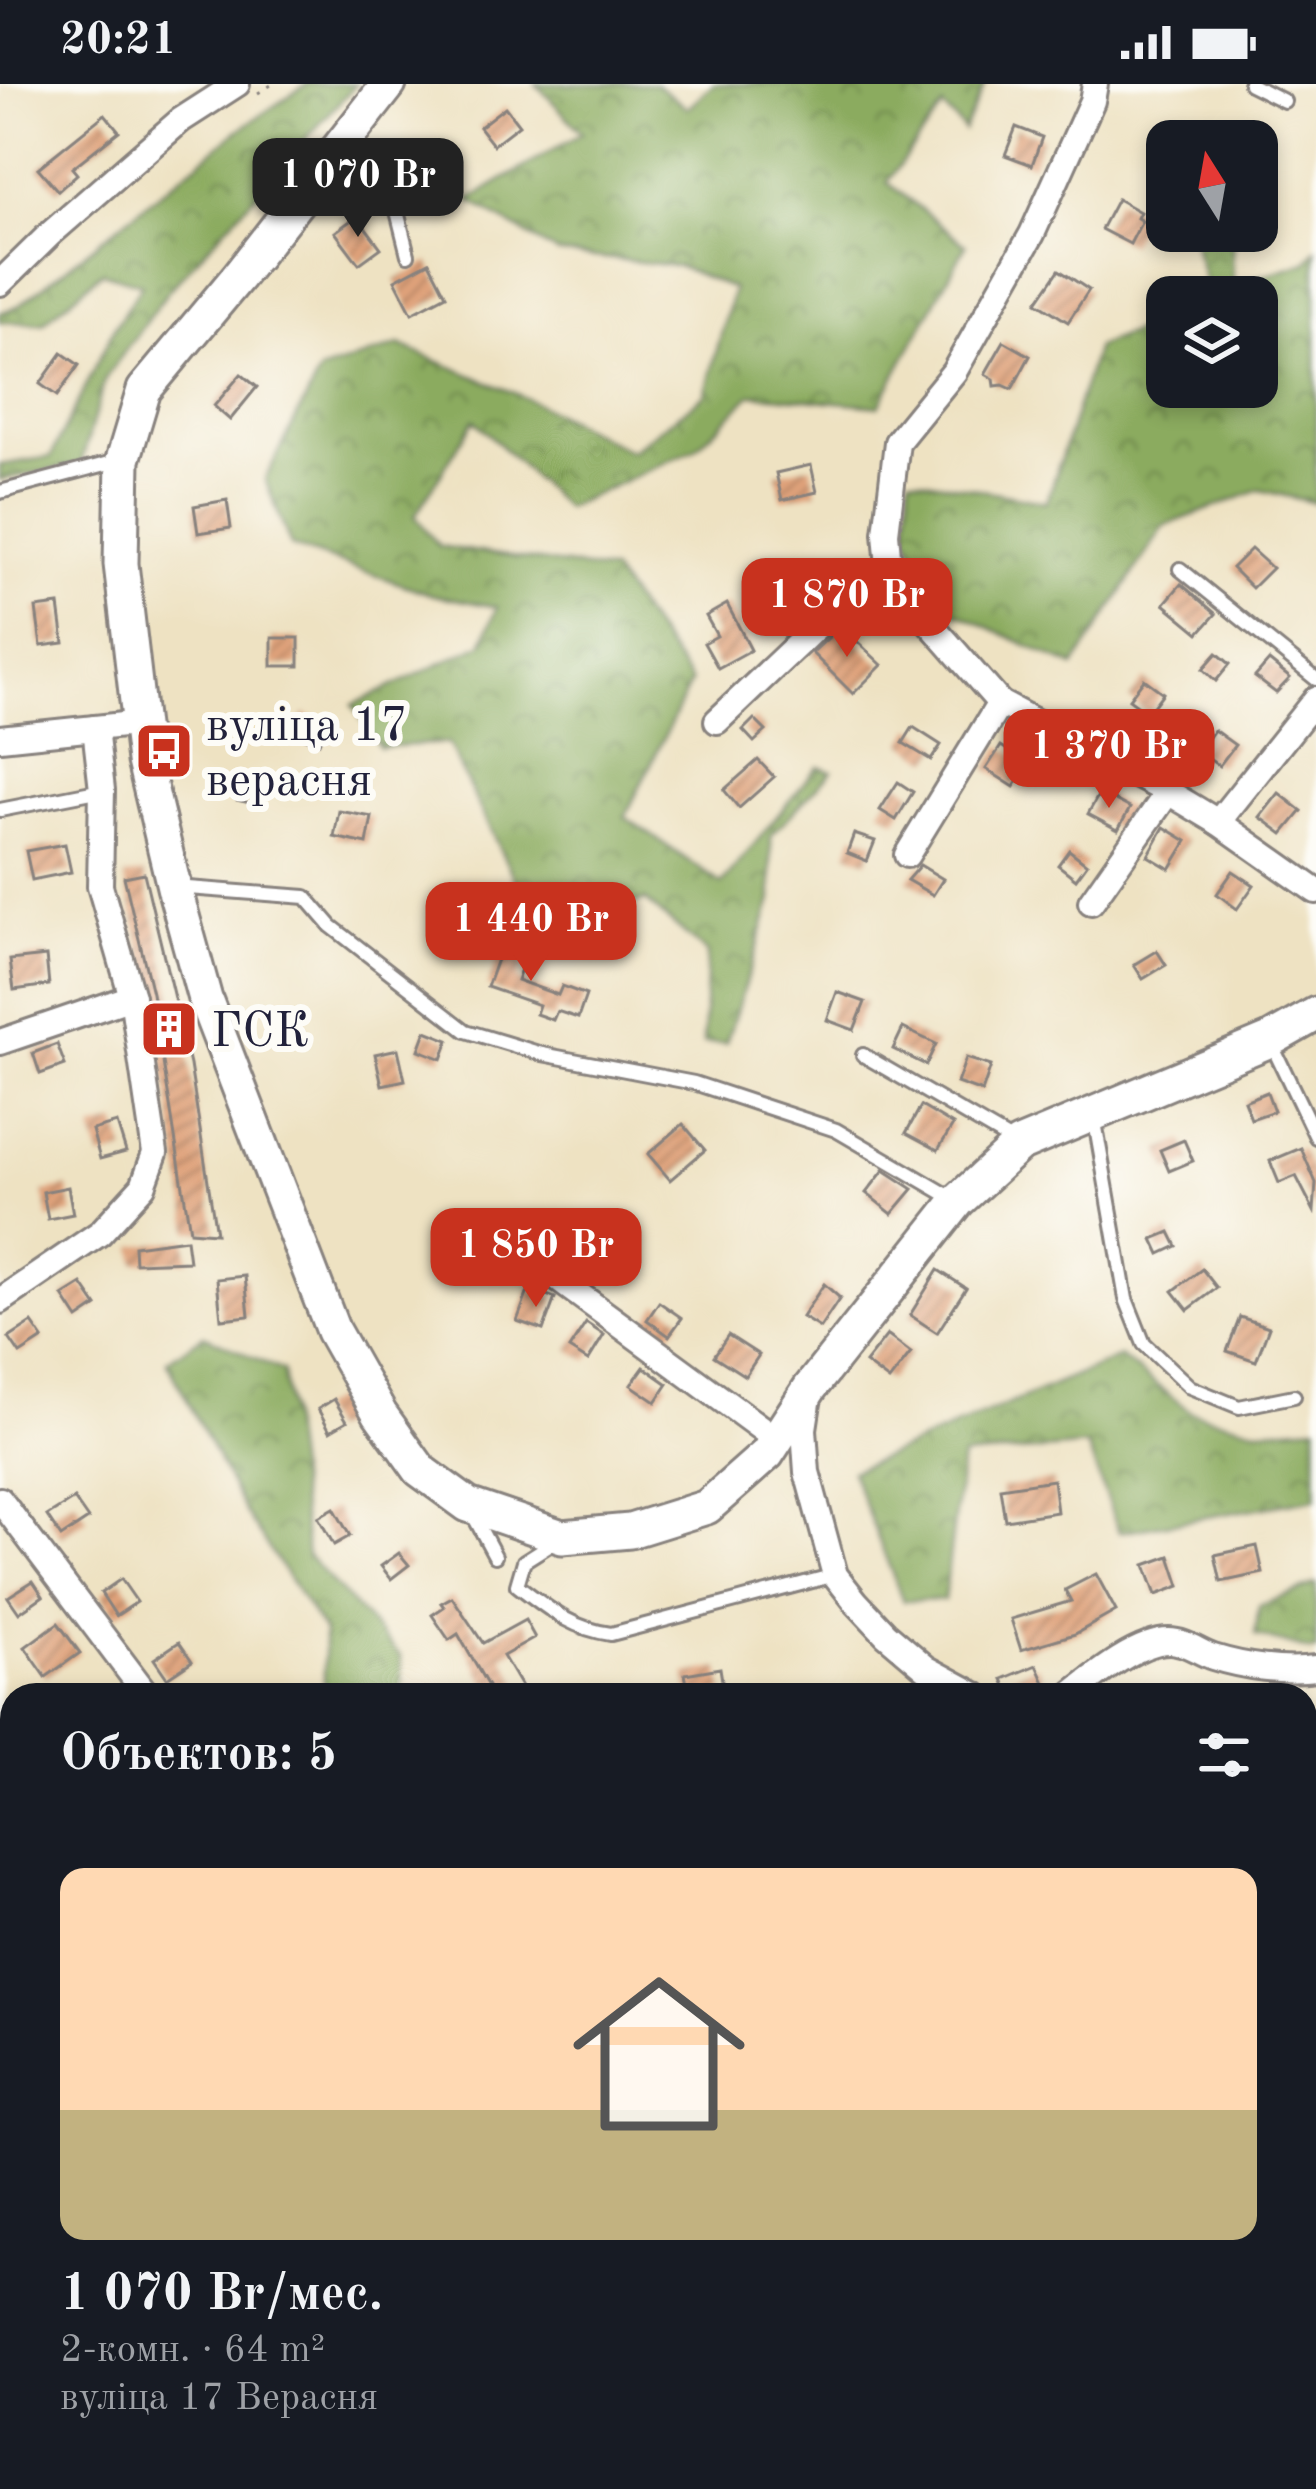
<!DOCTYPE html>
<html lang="ru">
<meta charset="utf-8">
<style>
:root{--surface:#171b24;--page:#242831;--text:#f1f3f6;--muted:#9ea1a6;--accent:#c8321e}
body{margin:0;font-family:"Old Standard TT",serif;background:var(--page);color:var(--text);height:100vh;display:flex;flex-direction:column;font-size:45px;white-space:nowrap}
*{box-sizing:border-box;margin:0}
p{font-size:39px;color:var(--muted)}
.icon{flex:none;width:66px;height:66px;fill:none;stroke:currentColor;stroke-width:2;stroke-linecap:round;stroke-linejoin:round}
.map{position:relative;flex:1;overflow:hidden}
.drawer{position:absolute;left:0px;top:1599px;width:1317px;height:807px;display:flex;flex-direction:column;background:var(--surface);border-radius:36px 36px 0 0;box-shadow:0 6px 18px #0003}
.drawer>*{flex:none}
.needle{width:78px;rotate:349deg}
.tools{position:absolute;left:1146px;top:36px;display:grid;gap:24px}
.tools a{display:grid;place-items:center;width:132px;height:132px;border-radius:24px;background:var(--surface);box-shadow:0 6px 18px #0003;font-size:60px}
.price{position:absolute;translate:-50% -102px;padding:0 27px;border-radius:24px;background:var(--accent);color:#fff;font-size:39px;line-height:78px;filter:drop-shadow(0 3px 6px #0008)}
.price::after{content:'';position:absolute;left:50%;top:72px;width:36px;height:27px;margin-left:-18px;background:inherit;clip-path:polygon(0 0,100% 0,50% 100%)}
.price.current{background:#222;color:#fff}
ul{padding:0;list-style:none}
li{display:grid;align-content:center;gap:24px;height:636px;padding:0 60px}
li span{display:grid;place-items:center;height:372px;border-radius:24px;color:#555}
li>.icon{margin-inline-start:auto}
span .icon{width:216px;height:216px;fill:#fffc;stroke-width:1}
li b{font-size:51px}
h2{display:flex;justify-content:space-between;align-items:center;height:144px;padding:0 60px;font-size:51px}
.status{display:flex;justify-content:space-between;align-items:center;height:84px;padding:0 60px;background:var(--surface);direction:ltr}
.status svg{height:33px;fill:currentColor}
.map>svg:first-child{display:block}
.grass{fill:#afc66b;stroke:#687453;stroke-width:3}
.forest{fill:url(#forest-crowns);stroke:#56664d;stroke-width:3}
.building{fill:url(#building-hatch)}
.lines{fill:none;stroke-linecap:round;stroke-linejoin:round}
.lane-casing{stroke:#88827e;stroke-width:18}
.street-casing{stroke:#88827e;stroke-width:30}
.secondary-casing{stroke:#88827e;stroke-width:39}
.path{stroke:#88827e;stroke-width:3;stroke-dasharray:3 9;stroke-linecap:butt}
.lane{stroke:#fff;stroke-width:12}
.street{stroke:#fff;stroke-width:24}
.secondary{stroke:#fff;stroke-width:33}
.labels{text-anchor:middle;stroke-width:12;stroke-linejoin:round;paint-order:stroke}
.poi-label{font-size:48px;fill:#22223b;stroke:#fdfcf7;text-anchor:start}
</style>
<div class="status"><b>20:21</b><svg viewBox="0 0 49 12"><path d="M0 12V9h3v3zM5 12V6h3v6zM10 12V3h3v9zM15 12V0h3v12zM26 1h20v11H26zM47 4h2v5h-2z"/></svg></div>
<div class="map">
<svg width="1316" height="2405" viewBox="0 0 1316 2405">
<defs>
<pattern id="forest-crowns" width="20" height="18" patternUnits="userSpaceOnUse" patternTransform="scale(3)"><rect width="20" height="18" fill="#8bab5f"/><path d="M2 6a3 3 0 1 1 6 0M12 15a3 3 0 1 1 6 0" fill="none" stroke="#718b50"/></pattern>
<pattern id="building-hatch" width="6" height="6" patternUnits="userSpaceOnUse" patternTransform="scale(3)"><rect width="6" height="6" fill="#dfa27a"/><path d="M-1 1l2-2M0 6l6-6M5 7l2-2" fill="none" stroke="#b48465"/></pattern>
</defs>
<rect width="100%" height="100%" fill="#fdfcf7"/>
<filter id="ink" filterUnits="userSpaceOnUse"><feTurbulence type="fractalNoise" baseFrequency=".00833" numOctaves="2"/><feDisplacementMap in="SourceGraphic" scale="24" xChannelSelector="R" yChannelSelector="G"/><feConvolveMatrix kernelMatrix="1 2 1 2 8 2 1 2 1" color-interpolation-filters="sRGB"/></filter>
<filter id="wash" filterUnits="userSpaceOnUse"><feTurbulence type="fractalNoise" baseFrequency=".004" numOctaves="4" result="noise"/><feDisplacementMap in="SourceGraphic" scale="48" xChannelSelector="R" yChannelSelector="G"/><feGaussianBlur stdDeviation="2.7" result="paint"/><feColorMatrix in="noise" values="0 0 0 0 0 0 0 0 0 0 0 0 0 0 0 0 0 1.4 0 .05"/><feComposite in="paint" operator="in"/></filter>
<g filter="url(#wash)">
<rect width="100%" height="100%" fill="#eee2c2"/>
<g class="grass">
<polygon points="0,1825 12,1827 12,1924 0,1917"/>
<polygon points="362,2394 426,2394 419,2405 355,2405"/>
</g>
<g class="forest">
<polygon points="307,0 356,0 168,207 105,295 81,380 0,396 0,381 51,373 114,244 142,200 102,188 43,239 0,238 0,229 20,221 237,47"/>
<polygon points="536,0 656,0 687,24 713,0 985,0 964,46 943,23 887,98 966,161 879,322 752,310 695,365 565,424 474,336 415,432 439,462 612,488 691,598 625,733 722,800 818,682 832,687 771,752 772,816 726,959 703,959 707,869 645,816 575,839 529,825 448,659 379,663 353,621 482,560 497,523 433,511 291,462 265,395 320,288 399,261 517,310 630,367 705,311 733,205 678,182 557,169 469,116 582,49"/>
<polygon points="1190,147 1232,147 1233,201 1307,178 1316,166 1316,419 1260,406 1164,442 1074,583 939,520 907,450 910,393 1047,418 1096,263 1167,234 1167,303 1257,303 1257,213 1209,213"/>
<polygon points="204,1251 283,1287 307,1471 401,1573 402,1611 324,1611 324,1548 246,1430 167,1277"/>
<polygon points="1120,1273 1191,1328 1256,1345 1316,1341 1316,1414 1119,1448 1087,1362 962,1373 944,1516 903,1517 851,1387"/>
<polygon points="1316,1500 1316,1566 1311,1567 1255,1551 1259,1522"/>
<polygon points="0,1645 12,1652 12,1827 0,1825"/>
<polygon points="1305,1811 1316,1811 1316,2025 1305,2021"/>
<polygon points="1305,2033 1316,2039 1316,2106 1305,2099"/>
</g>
<g id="blocks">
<g class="building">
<polygon points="505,23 519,41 493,61 479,43"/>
<polygon points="105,30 119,47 72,84 77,90 58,107 38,84"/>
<polygon points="1016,43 1042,53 1032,81 1005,71"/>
<polygon points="1117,115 1140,128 1137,134 1142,137 1130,160 1101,145"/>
<polygon points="357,132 381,164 359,180 335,148"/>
<polygon points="429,178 446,211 412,229 395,196"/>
<polygon points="1059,186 1089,206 1068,238 1037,218"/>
<polygon points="1004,257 1030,272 1012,305 1003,301 995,302 994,295 985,290"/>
<polygon points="62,269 79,281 57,312 40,300"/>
<polygon points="241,290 257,303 230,336 214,322"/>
<polygon points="811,381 817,408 782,416 776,389"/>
<polygon points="227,416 231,444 198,449 194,422"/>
<polygon points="1251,465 1272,484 1252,504 1232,484"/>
<polygon points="800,484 816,505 787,526 772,504"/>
<polygon points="1181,500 1216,530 1199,549 1164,520"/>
<polygon points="727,520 751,566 718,584 704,559 717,552 706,532"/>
<polygon points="59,521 64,559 41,562 36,524"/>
<polygon points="841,542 882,581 853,610 812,569"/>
<rect x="272" y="554" width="27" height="28"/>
<polygon points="1217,569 1230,580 1216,597 1203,585"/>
<polygon points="1269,577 1290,594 1276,609 1255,593"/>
<polygon points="1144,595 1163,609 1148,629 1129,615"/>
<polygon points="304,630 327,639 319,659 296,651"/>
<polygon points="754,635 766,647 754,658 743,646"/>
<polygon points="913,643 941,661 931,676 903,659"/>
<polygon points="1214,646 1235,661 1219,682 1199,668"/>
<polygon points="1001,662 1015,671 1017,668 1031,676 1014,703 986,685"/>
<polygon points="758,676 774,693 739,724 724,706"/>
<polygon points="241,695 268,701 263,722 237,716"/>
<polygon points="898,698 913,708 896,736 880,726"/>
<polygon points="1100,708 1130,724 1118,746 1088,730"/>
<polygon points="1279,709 1302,727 1283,750 1260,733"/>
<polygon points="339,727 372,733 367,760 334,753"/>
<polygon points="1164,743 1187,757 1170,785 1148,772"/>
<polygon points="854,750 875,757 867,777 847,769"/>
<polygon points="65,760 71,788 32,796 26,767"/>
<polygon points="1069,766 1087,780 1076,795 1058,781"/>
<polygon points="920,781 943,795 933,811 907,796"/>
<polygon points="1233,787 1254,801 1237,825 1217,810"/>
<polygon points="144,789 190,981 216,1149 190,1147 152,909 124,793"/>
<polygon points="505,853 529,862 517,896 558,911 562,902 586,911 578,934 557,927 553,936 536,930 539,921 487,903"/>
<polygon points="1157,867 1166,881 1143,895 1134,881"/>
<polygon points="46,872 49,901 14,906 10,876"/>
<polygon points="837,908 865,918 854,946 827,936"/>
<polygon points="903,944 936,960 926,981 893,965"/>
<polygon points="426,947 449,956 442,975 419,966"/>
<polygon points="57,960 65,981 40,990 33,969"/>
<polygon points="398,965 405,996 382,1001 375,970"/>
<polygon points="966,974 991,982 982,1008 957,999"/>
<polygon points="1267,1008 1274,1027 1251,1035 1244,1017"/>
<polygon points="921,1022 953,1041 938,1066 906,1049"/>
<polygon points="117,1039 126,1068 100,1075 92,1046"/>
<polygon points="683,1040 705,1066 670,1096 648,1070"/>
<polygon points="1184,1056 1193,1077 1169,1087 1160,1066"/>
<polygon points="1301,1064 1316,1099 1314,1127 1296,1092 1279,1099 1270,1077"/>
<polygon points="884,1086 913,1105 892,1130 866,1109"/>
<polygon points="68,1103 73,1130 48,1135 43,1108"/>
<polygon points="1170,1148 1177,1162 1160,1170 1153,1155"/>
<polygon points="186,1155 189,1177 135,1179 134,1162"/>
<polygon points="604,1161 619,1170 604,1196 589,1187"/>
<polygon points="1202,1185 1217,1204 1188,1226 1173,1207"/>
<polygon points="938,1186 966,1204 937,1249 910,1231"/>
<polygon points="245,1192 249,1232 221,1235 217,1195"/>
<polygon points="82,1200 97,1222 78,1235 63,1212"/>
<polygon points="824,1200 840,1214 820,1244 802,1233"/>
<polygon points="529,1205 555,1214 543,1246 517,1237"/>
<polygon points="659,1218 682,1234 669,1252 647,1236"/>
<polygon points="1240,1233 1269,1243 1256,1277 1227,1267"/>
<polygon points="32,1239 43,1255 20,1270 9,1254"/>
<polygon points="586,1239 604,1251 588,1277 569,1265"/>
<polygon points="728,1251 759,1271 745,1292 714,1272"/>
<polygon points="887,1251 911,1269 889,1297 865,1279"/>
<polygon points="644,1283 668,1300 656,1318 631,1301"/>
<polygon points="334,1315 347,1337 330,1347 318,1325"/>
<polygon points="1053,1396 1057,1428 1005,1436 1000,1404"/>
<polygon points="74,1415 88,1435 61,1453 47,1432"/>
<polygon points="334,1424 350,1452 334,1461 318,1433"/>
<polygon points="1257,1462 1263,1489 1221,1498 1215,1471"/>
<polygon points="399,1469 409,1481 391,1495 381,1482"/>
<polygon points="1170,1472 1180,1502 1156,1511 1145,1481"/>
<polygon points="1096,1490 1116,1527 1075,1550 1021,1566 1011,1535 1071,1517 1065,1506"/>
<polygon points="121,1495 137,1518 116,1532 101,1509"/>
<polygon points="33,1497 43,1512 19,1529 8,1513"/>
<polygon points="452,1513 483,1559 525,1536 535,1554 503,1572 526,1611 493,1611 458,1550 449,1556 432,1531 444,1523 441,1519"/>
<polygon points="58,1539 80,1569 46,1593 25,1563"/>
<polygon points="179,1558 192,1577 167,1594 154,1575"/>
<polygon points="1037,1581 1046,1601 1021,1611 1010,1611 1003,1595"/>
<polygon points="720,1584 724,1609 689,1611 685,1590"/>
</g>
</g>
</g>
<g filter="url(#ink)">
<use href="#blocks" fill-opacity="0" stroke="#88827e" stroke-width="3"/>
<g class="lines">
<defs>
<g id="lane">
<polyline points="1250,0 1284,17"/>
<polyline points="346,59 387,87 408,171"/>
<polyline points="0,408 121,376"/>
<polyline points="1180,485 1316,595"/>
<polyline points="0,726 102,706"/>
<polyline points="175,803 306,813 331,842 466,947 542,970 694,999 836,1046 954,1115"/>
<polyline points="1270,957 1316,1053"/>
<polyline points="863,971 1018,1061"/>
<polyline points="1094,1032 1126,1215 1144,1260 1190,1303 1239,1323 1294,1312"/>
<polyline points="473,1431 495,1472"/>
<path d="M554 1458 524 1477 517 1501C549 1525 570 1544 611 1550L835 1491"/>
<polyline points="0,1899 12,1905"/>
<polyline points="0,2111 12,2119"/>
<polyline points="1305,2149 1312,2159 1305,2177"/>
<polyline points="1305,2324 1316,2329"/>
<polyline points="883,2394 914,2405"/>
<polyline points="495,2405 503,2394"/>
</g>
<g id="street">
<polyline points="1095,0 1092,17 1032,150 954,288 897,358 886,449 889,483 921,529 1000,619 1168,708 1218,738 1316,807"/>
<polyline points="0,199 50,150 181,36 237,0"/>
<polyline points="717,637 835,525 921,529"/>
<polyline points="0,654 95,644"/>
<polyline points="1218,738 1316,615"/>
<polyline points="907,771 1000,619"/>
<polyline points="1091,818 1168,708"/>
<polyline points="0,958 132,913 100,802 102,706 95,644 142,639"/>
<polyline points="540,1182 777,1356"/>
<polyline points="0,1217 100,1149 143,1102 155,1069 132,913"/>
<polyline points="809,1312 804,1345 807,1388 835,1491 856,1518 886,1550 926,1584 976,1611"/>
<polyline points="0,1416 147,1611"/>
<path d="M1071 1611C1095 1592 1138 1557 1169 1557 1186 1557 1198 1568 1213 1573 1245 1583 1283 1588 1316 1584"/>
<polyline points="0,2273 12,2259"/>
</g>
<g id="secondary">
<polyline points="389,0 238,193 144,306 123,376 121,480 144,677 174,803 205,915 333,1247 380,1330 420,1386 468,1421 562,1453 630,1447 707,1423 767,1370 810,1304 958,1117 1019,1061 1270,956 1316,930"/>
<polyline points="0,2020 12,2025"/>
<polyline points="1052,2394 1082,2405"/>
<polyline points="433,2405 441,2394"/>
</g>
</defs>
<use href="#lane" class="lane-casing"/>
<use href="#street" class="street-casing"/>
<use href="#secondary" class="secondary-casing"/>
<g class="path">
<polyline points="258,9 273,0"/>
<polyline points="1305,1849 1316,1837"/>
<polyline points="0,1934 12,1934"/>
<polyline points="0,1960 12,1966"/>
<polyline points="1305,2024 1316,2030"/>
<polyline points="0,2071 12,2078"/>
<polyline points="0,2195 12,2195"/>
<polyline points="612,2394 626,2405"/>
<polyline points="942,2394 973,2405"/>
<polyline points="1152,2394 1186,2405"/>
<polyline points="377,2405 385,2394"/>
</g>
<use href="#lane" class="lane"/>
<use href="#street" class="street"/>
<use href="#secondary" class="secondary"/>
</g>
</g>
<defs>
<symbol id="bus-square" viewBox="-11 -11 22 22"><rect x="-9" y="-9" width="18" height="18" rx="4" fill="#c8321e" stroke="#fdfcf7"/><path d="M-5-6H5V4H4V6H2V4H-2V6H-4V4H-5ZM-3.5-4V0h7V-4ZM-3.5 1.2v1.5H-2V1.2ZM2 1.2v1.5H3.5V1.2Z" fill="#fff"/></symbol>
<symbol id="building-square" viewBox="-11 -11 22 22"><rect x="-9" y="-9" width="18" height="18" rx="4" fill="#c8321e" stroke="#fdfcf7"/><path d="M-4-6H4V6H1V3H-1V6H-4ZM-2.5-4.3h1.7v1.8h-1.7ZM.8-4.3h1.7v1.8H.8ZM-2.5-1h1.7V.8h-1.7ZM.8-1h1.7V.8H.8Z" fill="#fff"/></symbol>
</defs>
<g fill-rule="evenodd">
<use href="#bus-square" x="131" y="634" width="66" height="66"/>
<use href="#building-square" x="136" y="912" width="66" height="66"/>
</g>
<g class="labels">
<g class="poi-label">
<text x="206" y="656">вуліца 17<tspan x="206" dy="55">верасня</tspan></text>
<text x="211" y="962">ГСК</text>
</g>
</g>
</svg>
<div class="tools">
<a><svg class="needle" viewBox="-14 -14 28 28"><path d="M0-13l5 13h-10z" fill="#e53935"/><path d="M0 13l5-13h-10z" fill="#9ea1a6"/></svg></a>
<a><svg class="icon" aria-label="layers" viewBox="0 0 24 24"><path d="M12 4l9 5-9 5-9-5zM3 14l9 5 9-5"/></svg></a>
</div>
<b class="price current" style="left:358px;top:156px">1 070 Br</b>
<b class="price" style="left:847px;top:576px">1 870 Br</b>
<b class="price" style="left:1109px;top:727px">1 370 Br</b>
<b class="price" style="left:531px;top:900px">1 440 Br</b>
<b class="price" style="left:536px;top:1226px">1 850 Br</b>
<section class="drawer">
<h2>Объектов: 5<svg class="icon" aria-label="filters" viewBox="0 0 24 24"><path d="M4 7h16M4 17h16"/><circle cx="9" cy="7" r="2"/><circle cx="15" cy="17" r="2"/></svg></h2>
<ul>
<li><span style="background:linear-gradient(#ffd9b3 65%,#c2b280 0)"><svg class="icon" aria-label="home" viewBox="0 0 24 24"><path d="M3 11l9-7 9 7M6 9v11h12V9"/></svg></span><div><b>1 070 Br/мес.</b><p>2-комн. · 64 m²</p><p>вуліца 17 Верасня</p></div></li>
</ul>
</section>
</div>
